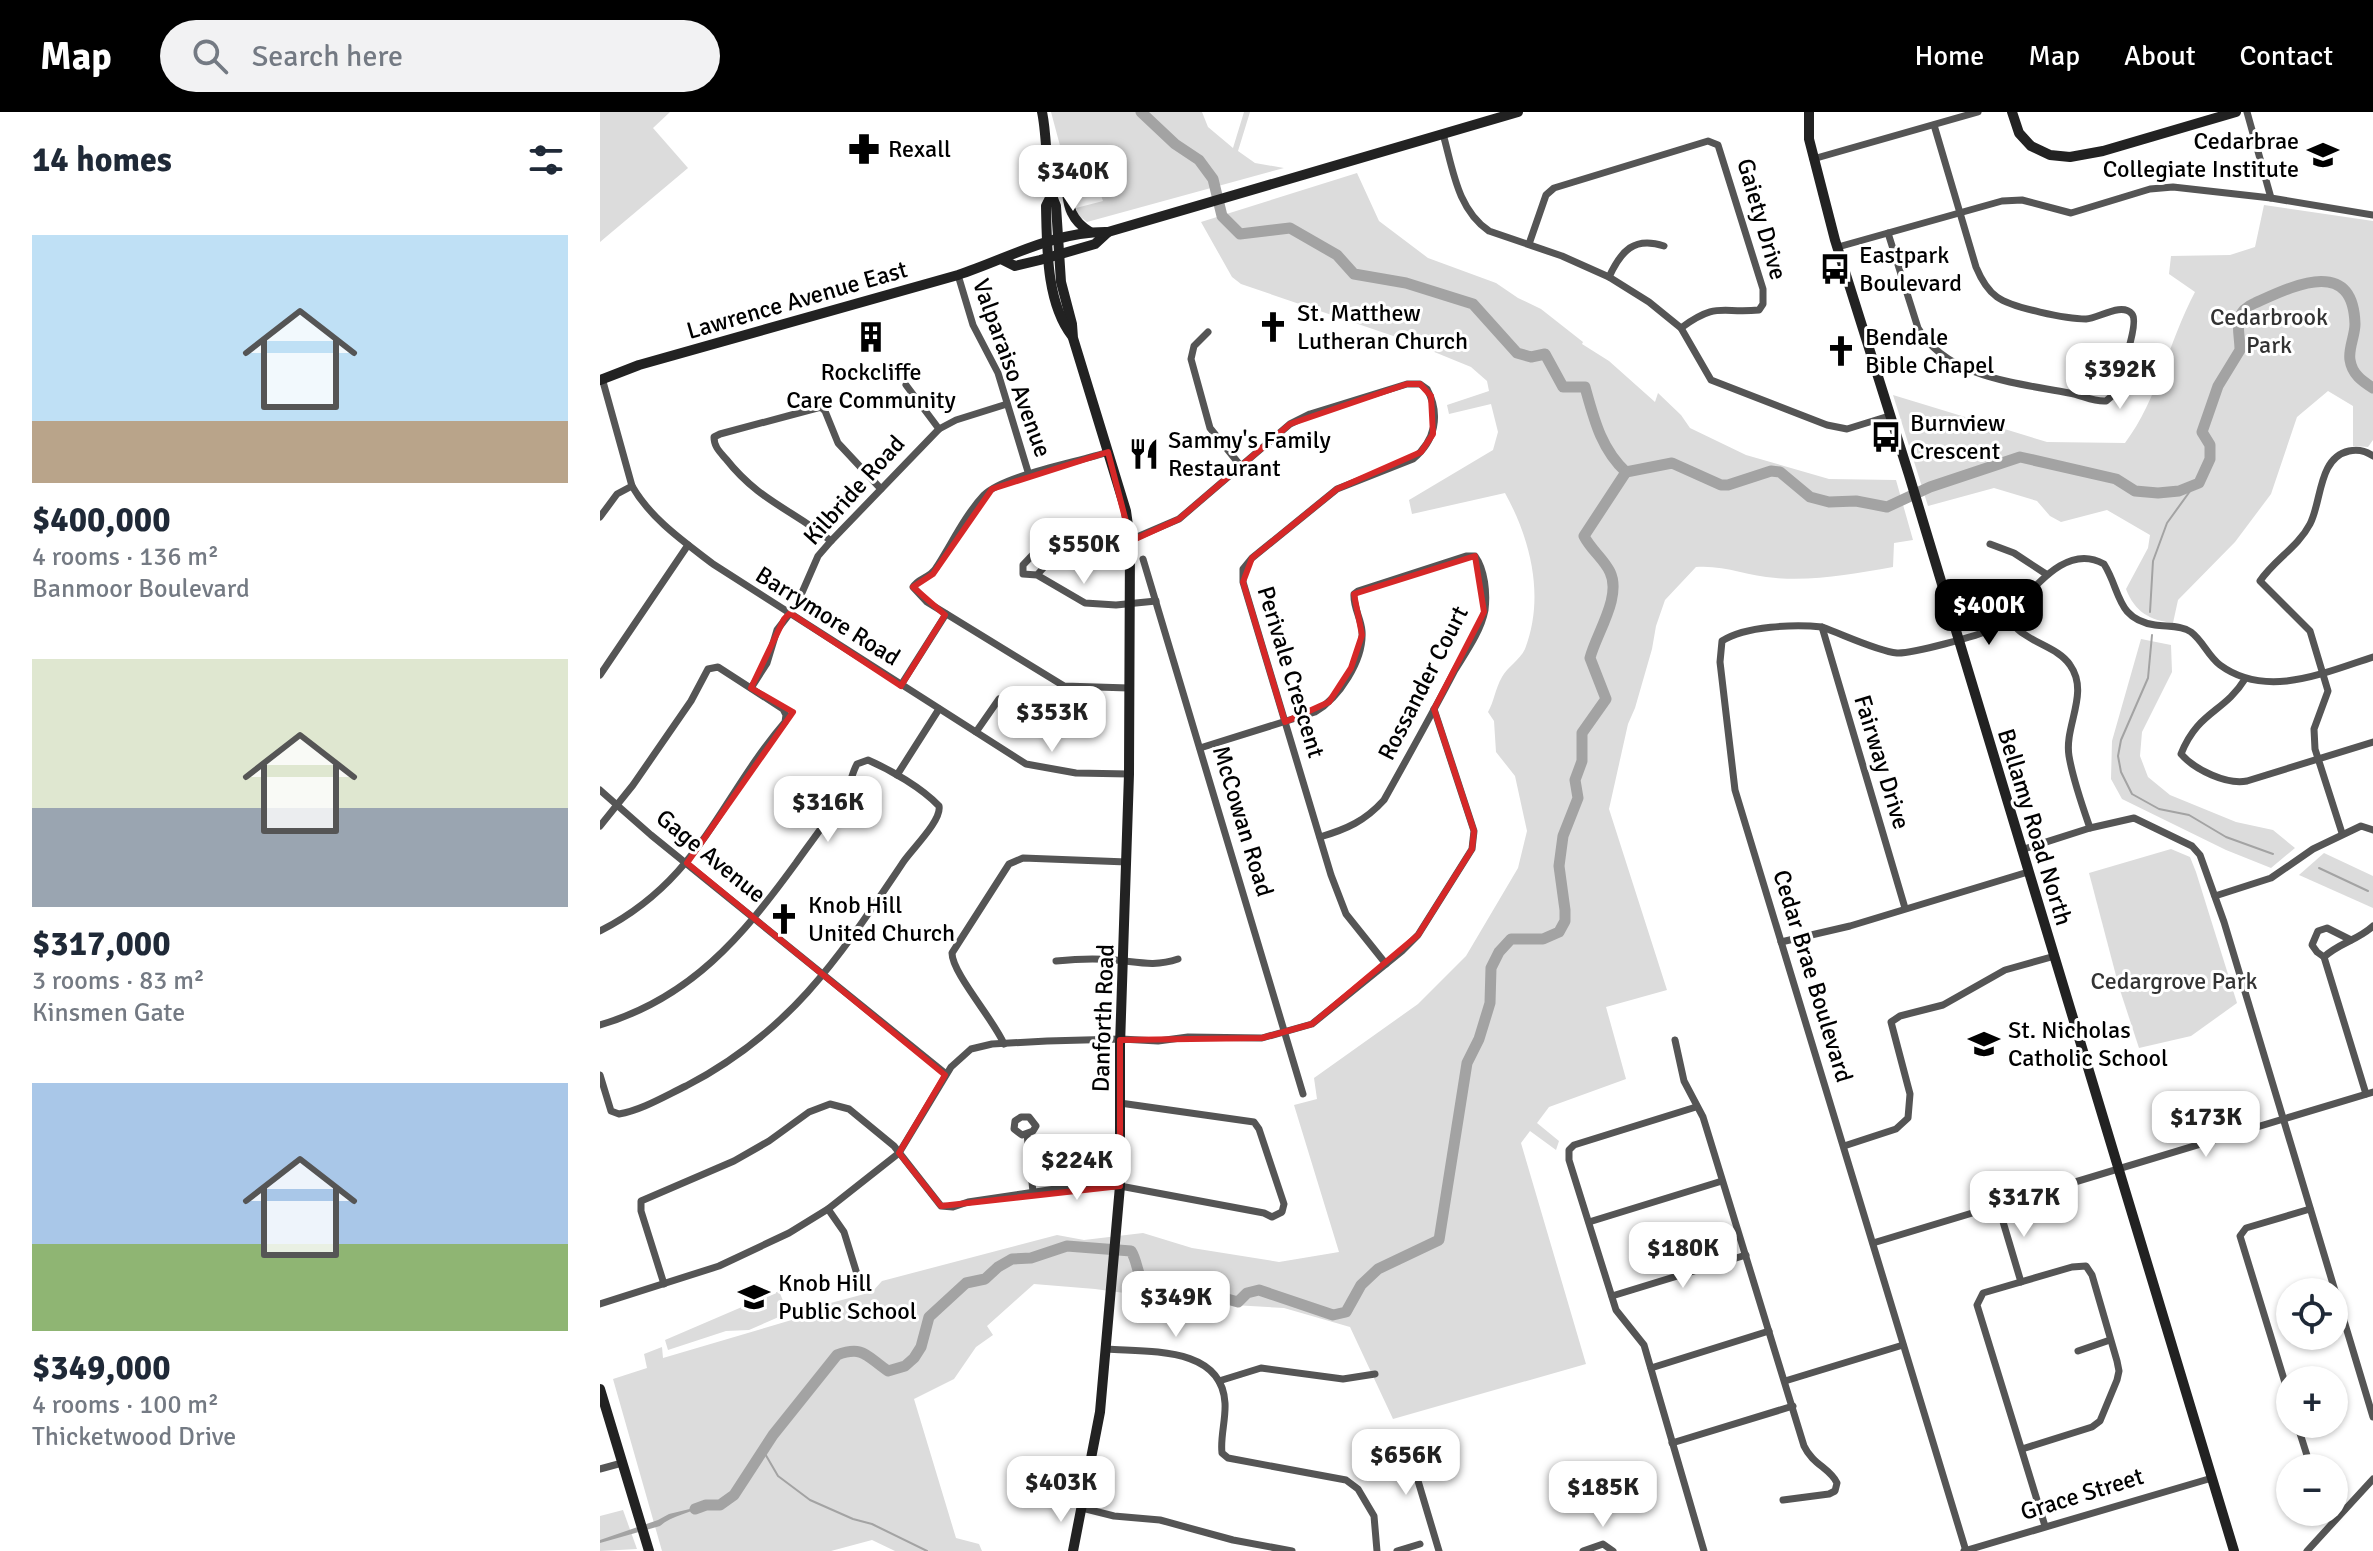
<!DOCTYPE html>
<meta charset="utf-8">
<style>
:root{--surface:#fff;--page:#f2f2f3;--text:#1f2937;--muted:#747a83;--accent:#000}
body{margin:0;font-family:Signika,sans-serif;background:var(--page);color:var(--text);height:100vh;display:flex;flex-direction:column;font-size:30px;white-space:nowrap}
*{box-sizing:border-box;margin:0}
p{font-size:26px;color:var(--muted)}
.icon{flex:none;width:44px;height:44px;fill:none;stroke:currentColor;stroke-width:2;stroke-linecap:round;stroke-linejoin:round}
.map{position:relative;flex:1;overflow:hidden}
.details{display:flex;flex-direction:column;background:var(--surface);width:600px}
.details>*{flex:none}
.fabs{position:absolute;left:1676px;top:1166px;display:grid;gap:16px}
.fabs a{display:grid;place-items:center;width:72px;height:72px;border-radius:50%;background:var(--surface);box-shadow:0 2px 6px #0004;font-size:40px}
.price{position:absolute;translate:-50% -68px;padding:0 18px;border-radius:16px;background:#fff;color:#222;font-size:26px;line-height:52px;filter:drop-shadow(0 2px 4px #0008)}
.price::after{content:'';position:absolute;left:50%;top:48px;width:24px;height:18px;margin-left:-12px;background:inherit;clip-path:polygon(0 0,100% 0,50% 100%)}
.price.selected{background:var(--accent);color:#fff}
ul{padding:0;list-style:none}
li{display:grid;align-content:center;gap:16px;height:424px;padding:0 32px}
li span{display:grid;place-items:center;height:248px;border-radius:0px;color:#555}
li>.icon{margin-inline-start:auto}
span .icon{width:144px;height:144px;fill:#fffc;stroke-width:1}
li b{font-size:34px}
h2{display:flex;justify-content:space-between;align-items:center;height:96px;padding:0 32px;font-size:34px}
header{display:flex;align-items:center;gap:48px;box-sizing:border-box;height:112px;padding:0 40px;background:var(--accent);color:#fff}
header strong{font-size:38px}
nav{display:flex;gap:44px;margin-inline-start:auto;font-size:28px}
.search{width:560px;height:72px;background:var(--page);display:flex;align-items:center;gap:20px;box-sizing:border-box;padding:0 28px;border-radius:44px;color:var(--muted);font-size:30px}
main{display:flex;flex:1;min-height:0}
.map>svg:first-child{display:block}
.green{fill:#dcdcdc}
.water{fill:#a3a3a3}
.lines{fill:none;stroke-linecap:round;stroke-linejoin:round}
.stream{stroke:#a3a3a3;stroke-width:2}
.river{stroke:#a3a3a3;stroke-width:11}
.street{stroke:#555;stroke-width:7}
.secondary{stroke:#222;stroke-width:10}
.marked{fill:none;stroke:#d62828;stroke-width:6;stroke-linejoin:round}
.labels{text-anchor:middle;stroke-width:6;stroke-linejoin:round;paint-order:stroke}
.poi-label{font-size:24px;fill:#000;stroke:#fff;text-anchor:start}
.street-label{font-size:24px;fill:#000;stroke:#fff}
.park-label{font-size:24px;fill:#333;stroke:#fff}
</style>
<header>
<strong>Map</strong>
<div class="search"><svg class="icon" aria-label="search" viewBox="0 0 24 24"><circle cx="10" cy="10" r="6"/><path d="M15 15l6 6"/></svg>Search here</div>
<nav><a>Home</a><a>Map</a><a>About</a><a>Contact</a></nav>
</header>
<main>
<section class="details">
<h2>14 homes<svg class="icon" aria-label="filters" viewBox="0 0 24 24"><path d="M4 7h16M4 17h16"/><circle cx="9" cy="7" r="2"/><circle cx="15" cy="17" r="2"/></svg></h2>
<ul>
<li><span style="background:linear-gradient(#bfe0f5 75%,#b9a48a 0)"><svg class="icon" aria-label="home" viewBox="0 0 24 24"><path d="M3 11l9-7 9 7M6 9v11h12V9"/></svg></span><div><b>$400,000</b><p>4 rooms · 136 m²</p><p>Banmoor Boulevard</p></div></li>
<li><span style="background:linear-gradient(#dfe7d0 60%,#9aa5b1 0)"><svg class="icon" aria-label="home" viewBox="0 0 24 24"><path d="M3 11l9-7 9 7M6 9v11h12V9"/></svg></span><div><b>$317,000</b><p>3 rooms · 83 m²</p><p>Kinsmen Gate</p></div></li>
<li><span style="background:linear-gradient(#a9c7e8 65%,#8fb573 0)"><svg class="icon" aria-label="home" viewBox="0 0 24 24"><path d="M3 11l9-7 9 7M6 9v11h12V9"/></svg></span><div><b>$349,000</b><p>4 rooms · 100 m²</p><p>Thicketwood Drive</p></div></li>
</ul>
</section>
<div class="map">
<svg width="1773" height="1439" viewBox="0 0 1773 1439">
<rect width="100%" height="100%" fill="#fff"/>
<g class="green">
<polygon points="0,0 70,0 53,16 88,56 0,130"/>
<polygon points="451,0 602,0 608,15 633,36 644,0 650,0 638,39 655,51 684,56 487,110 478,103 476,96 503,89 499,78 474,86"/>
<path d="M757 61 779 109 828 146 896 171 918 186 941 197 983 230 982 232 1009 249 1055 290 1058 281 1081 303 1090 316 1146 343 1229 367 1296 368 1313 428 1294 431 1293 455C1253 462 1216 469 1176 466 1147 464 1125 453 1096 455L1065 488 1056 514 1052 537 1035 596 1028 612 1009 697 1067 878 1006 895 1026 967 949 995 937 1011 959 1029 956 1038 930 1019 921 1031 986 1252 793 1307 750 1215 684 1196 599 1191 495 1177 434 1172 387 1214 393 1223 376 1235 354 1267 314 1287 356 1426 379 1432 382 1439H295L272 1428 231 1439H62L13 1267 47 1256 44 1242 62 1235 63 1246 222 1199 223 1193 272 1180 282 1169 457 1123 484 1128 543 1121 592 1136 679 1150 739 1140 694 993 717 987 714 966 818 892 866 844 918 756 927 719 915 664 896 640 894 609 888 600C894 590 895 577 902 565 907 555 920 548 925 537 945 485 931 428 905 381L812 402 809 388 893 338 898 320 891 292 849 302 847 293 889 279 887 269 871 255 805 228 641 172 632 165 601 110Z"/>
<path d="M1664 93 1773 109V328L1768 335 1753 334V294L1728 279 1697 305 1671 382 1635 430 1578 488 1573 511C1549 508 1535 500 1526 477L1548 436 1550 423 1507 398 1461 410 1450 404 1437 389 1394 376 1328 394 1293 283 1447 330 1525 331C1558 287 1569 229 1595 180L1569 162 1571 144 1630 143 1655 135Z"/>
<polygon points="1541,527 1571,533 1572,560 1542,620 1540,644 1548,665 1570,683 1636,710 1673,718 1695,736 1671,756 1626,738 1522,687 1511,667 1512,629"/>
<polygon points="1571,737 1590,745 1596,760 1637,891 1591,924 1539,936 1519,875 1489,761"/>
<polygon points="1724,741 1773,764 1773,796 1699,763"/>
<polygon points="179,1179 188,1201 149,1218 126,1219 68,1238 65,1228"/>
<polygon points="23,1398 37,1437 0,1439 0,1404"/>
</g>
<path class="water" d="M106 1393C91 1401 72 1403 60 1414L0 1431V1428L58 1408 69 1402Z"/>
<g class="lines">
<g class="stream">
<polyline points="1550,500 1553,449 1567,411 1593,375"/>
<polyline points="1552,523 1548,566 1521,628 1518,644 1521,660 1532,682 1559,697 1589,703 1626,725 1673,742"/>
<polyline points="1719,756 1768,779"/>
<polyline points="164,1340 178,1364 210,1388 253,1407 272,1412 327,1439"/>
</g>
<g class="river">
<path d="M541 0 575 32 599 48 613 67 622 104 640 122 690 116 737 143 754 162 806 171 873 192 917 241 931 245 945 242 963 275H985C994 307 1001 337 1026 360"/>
<path d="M1026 360 1072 351 1121 373H1128L1171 359 1180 360 1210 385 1229 390 1256 389 1287 395 1330 375 1420 345 1516 367 1535 379 1558 381 1579 379 1599 371 1610 347V333L1602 320 1618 274 1640 238C1640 218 1631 201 1655 191 1691 175 1753 143 1755 212 1755 224 1748 237 1750 248 1752 262 1762 269 1773 276"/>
<path d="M95 1397 106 1393H120L134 1383 173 1323 237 1243C264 1233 267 1245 288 1259L305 1254 314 1246 321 1235 329 1205 366 1171 385 1167 398 1155 412 1147 431 1146 467 1134 531 1139C538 1149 538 1172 549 1178 563 1185 595 1160 614 1186L620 1185 638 1190 647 1181 659 1178 733 1203 746 1200 761 1173 778 1157 839 1128 867 951 879 927 890 891 891 856 899 840 911 827H943L959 820 965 809V798L959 754 963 724 978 686 975 668 982 649V621L1006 587 990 546C996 522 1022 485 1010 460 1004 447 991 438 984 424L1026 360"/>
</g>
<g class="street">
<polyline points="1647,0 1671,86"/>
<path d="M843 22C853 57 857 97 889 119L962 144 1009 165 1049 190 1081 216 1111 268 1227 313 1247 317 1289 304"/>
<polyline points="1213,47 1378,0"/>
<path d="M1288 121 1318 216C1347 266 1418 271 1469 281 1482 283 1493 290 1506 289L1512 284C1518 271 1540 211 1532 202 1522 190 1499 206 1486 207 1467 207 1412 196 1397 185 1387 178 1381 167 1376 155L1334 13"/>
<path d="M929 132 946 83 954 76 1108 29 1118 33 1163 177V192L1159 198C1121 202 1118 189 1081 216"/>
<polyline points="1238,135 1402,89 1422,88 1471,101 1550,77 1573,75 1671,86 1773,103"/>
<polyline points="358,163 373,213 398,261 429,363"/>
<path d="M1009 165C1021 139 1034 124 1064 134"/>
<polyline points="608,220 594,234 591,247 610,316 640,353"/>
<path d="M2 266 32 374C51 407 83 429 113 452L426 652 476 661 529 662"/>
<polyline points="306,273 339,317"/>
<path d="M508 340C479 350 404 363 384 383 365 403 351 433 336 456 330 466 318 466 313 475L327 490 464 574 529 576"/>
<polyline points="0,405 17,382 32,374"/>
<path d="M530 428 579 407 690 312 710 302 807 272H820L827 277C841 303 835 329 813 347L737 377 652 446 643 457V470L731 763 746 802 786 852"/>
<path d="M231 429C193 398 159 389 126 347 120 340 114 335 114 325L120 322 221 295 225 299 238 331 281 377"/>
<polyline points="1390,432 1414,441 1446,462"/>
<polyline points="543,447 703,982"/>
<polyline points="437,463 456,442 455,436 449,432 441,434 423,453 423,462 437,463 485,491 516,493 556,489"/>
<path d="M1406 505C1412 511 1417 518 1424 522 1439 533 1460 538 1470 553 1490 581 1464 614 1469 644 1473 668 1482 693 1490 716"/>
<polyline points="1222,515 1305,796"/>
<polyline points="0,563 88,433"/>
<path d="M1645 567C1624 601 1598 599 1581 642 1595 658 1627 673 1647 669L1773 630"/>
<polyline points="301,573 346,502"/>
<polyline points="151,576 167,551 177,518 197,492 218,444 231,429 339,317 356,308 407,292"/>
<polyline points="376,620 399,587"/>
<path d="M600 636 715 600C739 586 764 548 762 519 761 506 753 495 754 482L758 479 866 444H875C885 458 887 481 885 498 881 519 866 540 855 558 832 602 808 645 784 688 765 709 747 717 720 725"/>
<polyline points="297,663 339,597"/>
<polyline points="0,678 51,723 346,962"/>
<path d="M0 714 33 673 91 589 108 557 118 555 183 597 186 603 185 610C118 689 100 768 0 819"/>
<path d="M1742 721 1715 637 1714 617 1728 579 1710 519 1660 469C1674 448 1698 435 1710 412 1722 389 1718 346 1749 339 1758 337 1766 339 1773 344"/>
<polyline points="1421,738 1490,716 1534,706 1592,734 1600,743 1624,810 1773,1305"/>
<polyline points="1615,784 1671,766 1713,737 1761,714 1773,718"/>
<polyline points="1181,830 1250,814 1428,760"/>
<polyline points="1724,845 1717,840 1712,833 1718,819 1727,816 1751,828"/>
<path d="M456 849C475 847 496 846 515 848 538 850 555 855 578 847"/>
<path d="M0 913C91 886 142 825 196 751 212 728 231 705 245 680 251 671 252 661 257 652L268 648C291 658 322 676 339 694 342 708 313 736 304 749 240 844 192 919 86 974 65 984 42 998 19 1002L11 999 0 963"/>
<path d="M1075 928 1084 969 1103 1005 1204 1334C1213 1353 1230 1356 1237 1371L1235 1379 1229 1382 1183 1388"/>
<path d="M404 932C394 908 352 861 352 841L409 752 423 746 527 750"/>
<path d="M1766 982 1724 845C1739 831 1758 828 1773 814"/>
<polyline points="1096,995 974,1033 969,1038 969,1048 1016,1198 1044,1233 1104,1439"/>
<polygon points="421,1005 429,1005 436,1014 433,1019 422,1023 414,1017 415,1009"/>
<polyline points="427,1022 433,1080"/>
<polyline points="1244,1034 1296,1017 1308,1006 1310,982 1291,910 1300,904 1343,893 1405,858 1455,844"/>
<polyline points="1398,1093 1421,1170"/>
<polyline points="228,1097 244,1120 257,1162"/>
<polyline points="989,1110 1122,1069"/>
<polyline points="1273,1131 1773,980"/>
<polyline points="64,1172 41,1099 41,1089 134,1049 169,1029 209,1000 230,992 249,997 294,1034 341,1094 353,1095 368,1090 469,1075 520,1074 664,1101 672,1105 682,1100 684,1092 659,1017 654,1010 520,991"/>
<polyline points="1012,1184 1146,1143"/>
<polyline points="0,1192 119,1154 189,1121 228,1097 299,1041 351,955 371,937 392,932 447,929 521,927 558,929 588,925 662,926 712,912 802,839 818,823 872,737 874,719 834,597"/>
<path d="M507 1237C548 1240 622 1234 625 1291 626 1308 620 1325 622 1341L628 1346 746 1368 758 1377 774 1404 777 1439"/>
<polyline points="1478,1239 1510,1228"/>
<polyline points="1051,1256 1169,1219"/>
<polyline points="619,1269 661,1256 743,1267 775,1262"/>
<polyline points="1185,1269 1303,1233"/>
<polyline points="1690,1287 1640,1124 1646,1116 1710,1097"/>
<polyline points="1697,1312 1711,1356"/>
<polyline points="804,1322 839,1439"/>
<polyline points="1072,1331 1193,1294"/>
<polyline points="1422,1337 1492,1315 1500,1309 1517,1268 1519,1259 1517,1249 1492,1163 1486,1154 1472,1155 1383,1181 1377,1193 1445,1414"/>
<polyline points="0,1357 22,1351"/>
<polyline points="1734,1388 1745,1397"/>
<polyline points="482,1396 514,1404 560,1408 633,1428 692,1439"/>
<polyline points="797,1439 820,1432"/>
<polyline points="983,1439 1003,1432 1013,1439"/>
<polyline points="1364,1439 1612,1366"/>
<path d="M1366 1439 1135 678 1120 550 1122 529C1145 514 1195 512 1222 515 1242 522 1277 539 1297 541 1310 542 1379 524 1391 517 1423 498 1458 426 1504 452 1521 479 1516 507 1555 513 1567 515 1581 513 1591 520 1603 529 1608 544 1620 553 1666 587 1724 561 1773 545"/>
<polyline points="1707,1439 1773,1367"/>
</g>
<g class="secondary">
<path d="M442 0C448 27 445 71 456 94L461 170 472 212 473 226 526 399 530 428 529 662 520 933V1074L500 1300 473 1439"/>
<polyline points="1209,0 1209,27 1235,128 1309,363 1634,1439"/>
<polyline points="1412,0 1419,21 1431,34 1450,43 1470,45 1503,39 1636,0"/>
<path d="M448 37C452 42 458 47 460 52 472 80 460 101 490 120"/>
<path d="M451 84 446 94C447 135 446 190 472 224"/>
<polyline points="403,148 415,154 440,148 495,132 508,120"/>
<path d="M0 268 39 253 358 163C407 147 454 119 508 120L918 0"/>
<polyline points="0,1277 49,1439"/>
</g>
</g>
<path class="marked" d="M807 272H820L831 284 833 322 821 340 737 377 652 446 643 470 685 610 729 590 751 556 762 523 754 482 875 444 884 500 834 597 874 719 872 737 818 823 712 912 662 926 520 928V1074L341 1094 299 1041 345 963 87 751 193 600 151 576 184 507 190 501 301 574 345 503 313 475 333 462 392 377 508 340 531 429 579 407 690 312Z"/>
<defs>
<symbol id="pharmacy-bare" viewBox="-9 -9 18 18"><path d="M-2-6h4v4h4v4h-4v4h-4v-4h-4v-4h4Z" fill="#000" stroke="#fff" stroke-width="2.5" paint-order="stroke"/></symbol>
<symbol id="school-bare" viewBox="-9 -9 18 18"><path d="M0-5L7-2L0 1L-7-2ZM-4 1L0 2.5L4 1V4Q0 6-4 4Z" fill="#000" stroke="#fff" stroke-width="2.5" paint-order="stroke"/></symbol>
<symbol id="bus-bare" viewBox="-9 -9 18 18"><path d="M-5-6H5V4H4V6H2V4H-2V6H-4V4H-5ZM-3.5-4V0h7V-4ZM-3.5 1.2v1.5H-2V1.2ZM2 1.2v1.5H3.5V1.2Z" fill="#000" stroke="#fff" stroke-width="2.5" paint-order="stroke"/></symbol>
<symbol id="church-bare" viewBox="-9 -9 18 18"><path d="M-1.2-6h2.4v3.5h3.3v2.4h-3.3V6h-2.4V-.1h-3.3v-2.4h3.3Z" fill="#000" stroke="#fff" stroke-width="2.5" paint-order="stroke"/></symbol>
<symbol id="building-bare" viewBox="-9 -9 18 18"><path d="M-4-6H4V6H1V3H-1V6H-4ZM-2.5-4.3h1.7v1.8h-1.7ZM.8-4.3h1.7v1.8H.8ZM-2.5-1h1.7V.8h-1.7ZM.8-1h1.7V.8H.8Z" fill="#000" stroke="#fff" stroke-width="2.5" paint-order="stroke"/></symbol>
<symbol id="restaurant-bare" viewBox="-9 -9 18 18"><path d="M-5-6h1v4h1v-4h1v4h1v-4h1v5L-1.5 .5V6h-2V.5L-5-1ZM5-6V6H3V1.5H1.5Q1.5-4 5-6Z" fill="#000" stroke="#fff" stroke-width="2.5" paint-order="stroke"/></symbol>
</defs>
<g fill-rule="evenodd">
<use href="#pharmacy-bare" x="242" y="15" width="44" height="44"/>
<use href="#school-bare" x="1701" y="21" width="44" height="44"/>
<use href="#bus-bare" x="1213" y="135" width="44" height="44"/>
<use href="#church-bare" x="651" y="193" width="44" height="44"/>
<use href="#building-bare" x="249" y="203" width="44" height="44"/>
<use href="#church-bare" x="1219" y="217" width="44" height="44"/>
<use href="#bus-bare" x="1264" y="303" width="44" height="44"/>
<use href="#restaurant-bare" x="522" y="320" width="44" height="44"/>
<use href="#church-bare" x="162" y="785" width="44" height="44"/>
<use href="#school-bare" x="1362" y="910" width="44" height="44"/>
<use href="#school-bare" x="132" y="1163" width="44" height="44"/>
</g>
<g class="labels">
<g class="poi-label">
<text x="1699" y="37" text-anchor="end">Cedarbrae<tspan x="1699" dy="28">Collegiate Institute</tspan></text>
<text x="288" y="45">Rexall</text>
<text x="1259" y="151">Eastpark<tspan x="1259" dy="28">Boulevard</tspan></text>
<text x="697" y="209">St. Matthew<tspan x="697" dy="28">Lutheran Church</tspan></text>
<text x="1265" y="233">Bendale<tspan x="1265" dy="28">Bible Chapel</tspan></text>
<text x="271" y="268" text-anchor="middle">Rockcliffe<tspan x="271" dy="28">Care Community</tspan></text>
<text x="1310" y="319">Burnview<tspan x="1310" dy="28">Crescent</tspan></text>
<text x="568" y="336">Sammy's Family<tspan x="568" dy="28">Restaurant</tspan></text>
<text x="208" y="801">Knob Hill<tspan x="208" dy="28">United Church</tspan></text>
<text x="1408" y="926">St. Nicholas<tspan x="1408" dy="28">Catholic School</tspan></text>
<text x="178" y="1179">Knob Hill<tspan x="178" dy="28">Public School</tspan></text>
</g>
<g class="street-label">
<text transform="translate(1162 107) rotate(74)" y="8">Gaiety Drive</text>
<text transform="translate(197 188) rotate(-16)" y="8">Lawrence Avenue East</text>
<text transform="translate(412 256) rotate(70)" y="8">Valparaiso Avenue</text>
<text transform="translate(254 378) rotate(-48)" y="8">Kilbride Road</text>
<text transform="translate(228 504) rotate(32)" y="8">Barrymore Road</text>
<text transform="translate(691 560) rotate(73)" y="8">Perivale Crescent</text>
<text transform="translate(823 571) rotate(-63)" y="8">Rossander Court</text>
<text transform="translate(1282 650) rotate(73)" y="8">Fairway Drive</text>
<text transform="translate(643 709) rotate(73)" y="8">McCowan Road</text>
<text transform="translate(1435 715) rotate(73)" y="8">Bellamy Road North</text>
<text transform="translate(111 744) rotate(39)" y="8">Gage Avenue</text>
<text transform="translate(1213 864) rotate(73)" y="8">Cedar Brae Boulevard</text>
<text transform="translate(503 906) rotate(-88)" y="8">Danforth Road</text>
<text transform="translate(1482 1382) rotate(-17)" y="8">Grace Street</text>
</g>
<g class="park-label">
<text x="1669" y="213">Cedarbrook<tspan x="1669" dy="28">Park</tspan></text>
<text x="1574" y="877">Cedargrove Park</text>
</g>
</g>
</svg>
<div class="fabs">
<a><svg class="icon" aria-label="locate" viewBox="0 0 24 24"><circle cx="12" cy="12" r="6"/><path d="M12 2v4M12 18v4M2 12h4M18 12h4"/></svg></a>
<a>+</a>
<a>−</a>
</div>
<b class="price" style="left:473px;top:101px">$340K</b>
<b class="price" style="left:1520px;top:299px">$392K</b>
<b class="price" style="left:484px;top:474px">$550K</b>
<b class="price selected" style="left:1389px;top:535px">$400K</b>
<b class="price" style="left:452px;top:642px">$353K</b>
<b class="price" style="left:228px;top:732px">$316K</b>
<b class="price" style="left:1606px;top:1047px">$173K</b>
<b class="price" style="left:477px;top:1090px">$224K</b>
<b class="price" style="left:1424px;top:1127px">$317K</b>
<b class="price" style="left:1083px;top:1178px">$180K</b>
<b class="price" style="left:576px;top:1227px">$349K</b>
<b class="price" style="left:806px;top:1385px">$656K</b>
<b class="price" style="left:461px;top:1412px">$403K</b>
<b class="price" style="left:1003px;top:1417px">$185K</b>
</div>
</main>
